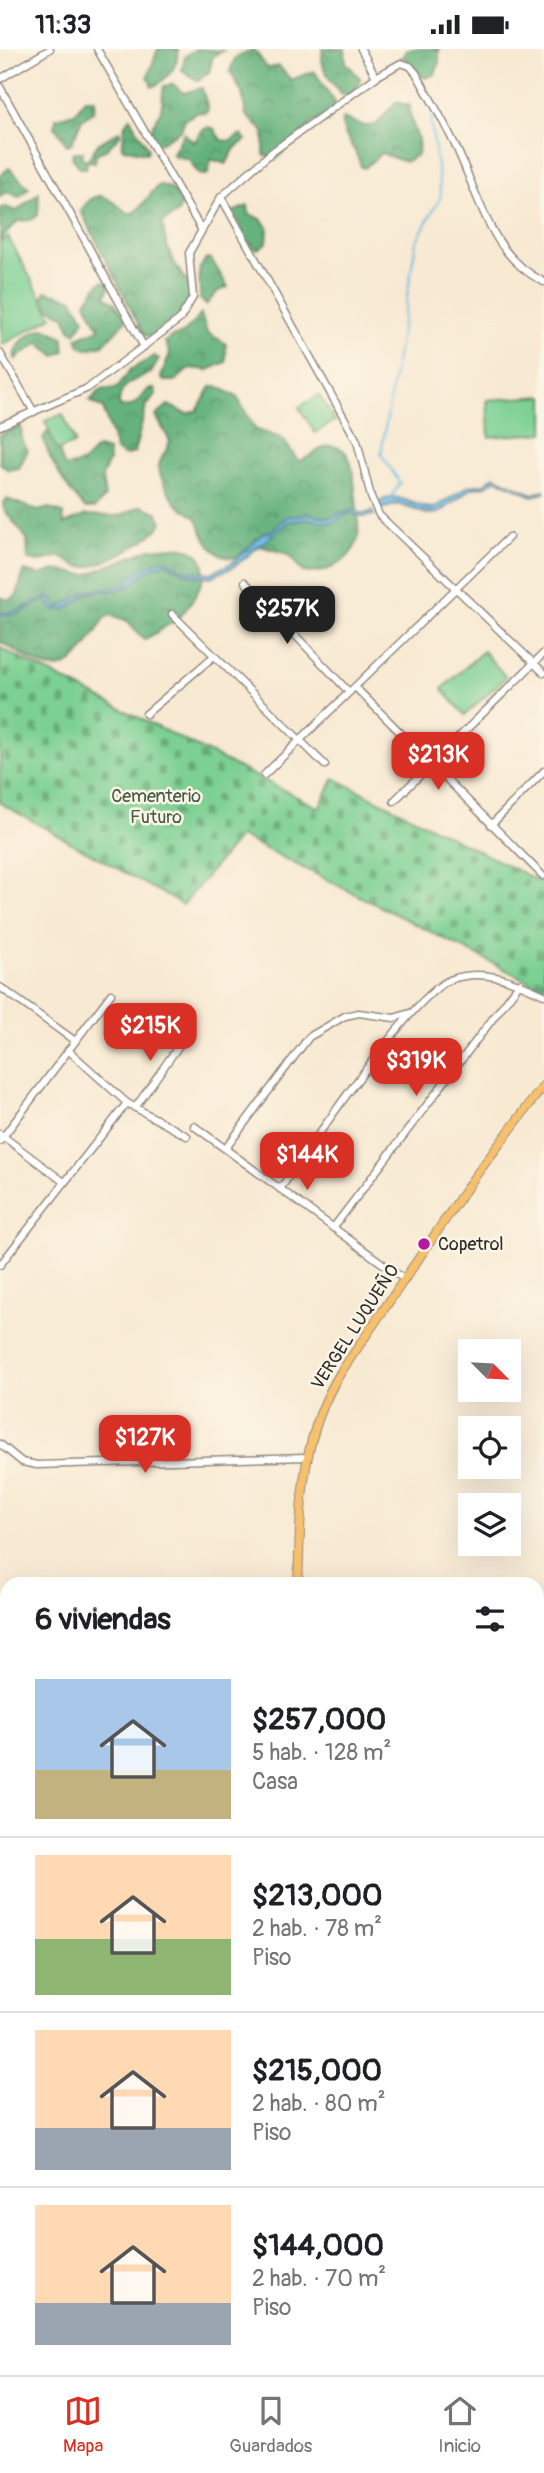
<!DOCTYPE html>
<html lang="es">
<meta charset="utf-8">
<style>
:root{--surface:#fff;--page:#f6f6f6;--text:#202124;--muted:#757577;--line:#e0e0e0;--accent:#d93025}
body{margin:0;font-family:Pangolin,sans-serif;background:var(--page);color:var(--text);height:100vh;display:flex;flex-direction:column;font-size:26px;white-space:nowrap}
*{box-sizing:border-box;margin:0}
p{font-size:23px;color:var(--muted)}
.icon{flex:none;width:38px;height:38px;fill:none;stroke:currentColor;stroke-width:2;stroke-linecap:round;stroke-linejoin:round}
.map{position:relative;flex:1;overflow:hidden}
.side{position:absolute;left:0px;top:1528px;width:544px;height:800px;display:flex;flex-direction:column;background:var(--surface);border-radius:21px 21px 0 0;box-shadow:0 7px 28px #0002}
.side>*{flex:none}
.needle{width:46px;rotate:114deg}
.fabs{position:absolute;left:458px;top:1290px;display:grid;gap:14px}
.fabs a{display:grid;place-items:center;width:63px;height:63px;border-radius:0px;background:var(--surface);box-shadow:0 7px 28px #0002;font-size:35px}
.price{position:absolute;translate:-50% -60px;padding:0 16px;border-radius:14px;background:var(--accent);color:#fff;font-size:23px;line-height:46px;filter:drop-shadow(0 2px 4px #0008)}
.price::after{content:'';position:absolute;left:50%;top:42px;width:21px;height:16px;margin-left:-10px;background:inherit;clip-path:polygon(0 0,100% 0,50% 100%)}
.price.on{background:#222;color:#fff}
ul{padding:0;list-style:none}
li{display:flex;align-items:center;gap:21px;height:175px;padding:0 35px}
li+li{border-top:2px solid var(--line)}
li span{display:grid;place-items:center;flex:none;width:196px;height:140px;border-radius:0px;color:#555}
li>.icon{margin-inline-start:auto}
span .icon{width:84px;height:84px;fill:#fffc;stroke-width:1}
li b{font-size:30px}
h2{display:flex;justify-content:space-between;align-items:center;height:84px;padding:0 35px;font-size:30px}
.status{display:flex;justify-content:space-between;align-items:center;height:49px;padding:0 35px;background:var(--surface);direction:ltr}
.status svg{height:19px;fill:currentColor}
.tab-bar{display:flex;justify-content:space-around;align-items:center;height:98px;border-top:2px solid var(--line);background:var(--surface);font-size:19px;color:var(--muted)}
.tab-bar a{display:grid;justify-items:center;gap:4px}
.tab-bar .on{color:var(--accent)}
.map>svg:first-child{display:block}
.forest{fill:url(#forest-crowns);stroke:#486e54;stroke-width:2}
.cemetery{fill:url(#cemetery-stones);stroke:#547e5f;stroke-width:2}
.park{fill:#7cd093;stroke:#547e5f;stroke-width:2}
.water{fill:url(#water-waves);stroke:#4a7288;stroke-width:2}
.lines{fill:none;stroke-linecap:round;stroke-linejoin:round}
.stream{stroke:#69bae4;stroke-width:2}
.minor-casing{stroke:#928a7e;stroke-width:9}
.major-casing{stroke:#928a7e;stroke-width:10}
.minor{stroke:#fff;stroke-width:6}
.major{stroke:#f7c06c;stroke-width:8}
.poi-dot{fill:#b5179e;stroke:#fcf5e5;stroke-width:2.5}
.labels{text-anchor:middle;stroke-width:5;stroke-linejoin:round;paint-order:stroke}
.park-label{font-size:18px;fill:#435d4a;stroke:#fcf5e5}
.poi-label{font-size:18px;fill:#2b2b2b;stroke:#fcf5e5;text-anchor:start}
.street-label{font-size:18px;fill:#2b2b2b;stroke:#fcf5e5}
</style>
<div class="status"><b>11:33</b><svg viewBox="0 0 49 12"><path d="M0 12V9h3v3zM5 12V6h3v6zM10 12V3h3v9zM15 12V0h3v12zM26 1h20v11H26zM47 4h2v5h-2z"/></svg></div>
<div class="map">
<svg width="544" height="2326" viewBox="0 0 544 2326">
<defs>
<pattern id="forest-crowns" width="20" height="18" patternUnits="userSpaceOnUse" patternTransform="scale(1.75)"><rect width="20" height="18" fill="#65b27d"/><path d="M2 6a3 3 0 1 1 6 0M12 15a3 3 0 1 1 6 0" fill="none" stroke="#539167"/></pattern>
<pattern id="cemetery-stones" width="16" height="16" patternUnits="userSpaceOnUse" patternTransform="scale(1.75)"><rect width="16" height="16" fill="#7cd093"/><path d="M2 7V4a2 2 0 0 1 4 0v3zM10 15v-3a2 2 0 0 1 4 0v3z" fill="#66a978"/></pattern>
<pattern id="water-waves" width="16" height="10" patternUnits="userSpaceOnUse" patternTransform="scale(1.75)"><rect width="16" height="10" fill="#69bae4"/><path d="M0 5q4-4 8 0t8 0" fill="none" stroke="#5797b9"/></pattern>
</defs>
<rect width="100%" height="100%" fill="#fcf5e5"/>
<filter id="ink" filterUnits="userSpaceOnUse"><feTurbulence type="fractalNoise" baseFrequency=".0143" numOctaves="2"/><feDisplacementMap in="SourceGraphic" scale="14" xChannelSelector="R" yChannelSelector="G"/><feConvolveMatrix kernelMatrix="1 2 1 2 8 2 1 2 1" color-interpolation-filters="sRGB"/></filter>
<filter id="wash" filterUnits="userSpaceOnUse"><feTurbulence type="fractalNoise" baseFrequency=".00686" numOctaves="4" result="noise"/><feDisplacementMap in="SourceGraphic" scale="28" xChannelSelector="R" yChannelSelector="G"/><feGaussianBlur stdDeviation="1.57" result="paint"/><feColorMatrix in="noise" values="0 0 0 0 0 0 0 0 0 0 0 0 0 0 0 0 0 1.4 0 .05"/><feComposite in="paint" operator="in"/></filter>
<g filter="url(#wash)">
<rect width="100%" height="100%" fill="#f8e9d2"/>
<g class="forest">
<path d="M158 0H178C179 17 167 31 152 38L148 27Z"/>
<polygon points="196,0 223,2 213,7 209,23 198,32 182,21 185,7"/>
<polygon points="254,0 267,19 279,17 291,31 314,22 336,55 328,73 313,73 276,110 264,106 264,83 246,66 242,44 230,22 235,9"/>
<path d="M323 0H345L346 14 360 29 358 39 351 47 341 45C331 32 318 18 323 0Z"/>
<polygon points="407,0 439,0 439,14 435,25 425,29 408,17 403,7"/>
<path d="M173 35 183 44 202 39 208 60 206 64 198 63 185 70 181 81 158 95C142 83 158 73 161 60 163 53 162 45 164 37Z"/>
<polygon points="85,50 95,50 94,61 81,72 72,94 67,96 55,78 56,69 75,64"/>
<path d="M396 53 410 57C408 75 422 86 418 105L405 113 381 104 365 119 361 118C358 100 339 85 343 69L365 77 376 76Z"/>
<polygon points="130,69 148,99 147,104 122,99 125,75"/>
<path d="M209 78 214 80 221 91 230 92 241 85 246 91 235 99 226 115 211 110 208 125C196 129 195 117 189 110L173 107V104L184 84 194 94 201 82Z"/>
<polygon points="119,82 121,85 107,100 96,105 95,113 87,112 86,119 80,119 72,108 73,103 83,103 81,108 87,112 98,95"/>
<polygon points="9,119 29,139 19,148 7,143 0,148 0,127"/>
<path d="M160 136 170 139 183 153 177 165 163 173C163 198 177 221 193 240L184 266 155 289 144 286 81 162C99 133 112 153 129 165 144 161 147 144 160 136Z"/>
<polygon points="39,144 38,166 31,171 18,172 0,191 1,159 6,158 17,162"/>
<polygon points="248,157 249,165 261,170 268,179 267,194 258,200 252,199 232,163"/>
<polygon points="206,209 211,210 228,238 218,242 206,256 200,250 199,221"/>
<polygon points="104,232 110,237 105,247 114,253 127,270 103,296 87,300 80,297 77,289 99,280 86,253 99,234"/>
<polygon points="46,242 73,250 84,270 76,284 70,280 65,267 50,260 42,250"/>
<polygon points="201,265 207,283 226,295 226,313 208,321 190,319 175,332 164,332 161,328 170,304 165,293 171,288 183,285"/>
<path d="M44 279 63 288 65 302 55 307 39 294 15 310C12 295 31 284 44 279Z"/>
<path d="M155 307 159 310 151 324C134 331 118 335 119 357 134 362 139 349 149 340H155L156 345 146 358 134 404 124 407 116 401 103 359 90 352 100 341 117 339 130 321Z"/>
<path d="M217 337 237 348 255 380 283 390 298 412C313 410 320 393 337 398 345 399 351 411 352 419 354 426 360 483 358 489 353 511 325 527 303 523L288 505 260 497C225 521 210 505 198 472 196 465 182 461 177 455 171 448 161 430 159 422 157 411 168 402 170 392L156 367 168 356 187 365 197 362 211 338Z"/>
<path d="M52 376C62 393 57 408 66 418L82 414 97 399 108 402 109 412 102 427 105 448 95 459H85C67 441 50 413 43 389Z"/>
<polygon points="21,377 22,392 28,401 19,419 8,421 0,414 0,385"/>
<path d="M7 450 38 462 49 459 63 464 64 475 86 466 119 467 141 457 157 463 162 473C157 488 102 517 86 518 76 519 68 512 60 507L39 513 28 511 27 490 4 460 3 454Z"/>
<path d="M173 498C180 499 189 499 195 503 217 517 193 553 181 566 170 576 157 583 144 591L126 571 110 566 105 569C92 587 74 629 44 617 29 612 15 600 0 593V548L10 551 17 546 24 522 40 526 55 521 86 526 150 500Z"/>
</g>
<polygon class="cemetery" points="0,599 319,759 334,729 544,835 544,940 240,787 183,856 0,754"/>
<g class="park">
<polygon points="8,188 52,268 2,296 0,193"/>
<polygon points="319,346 335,372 315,384 299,358"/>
<polygon points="544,347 544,384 489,388 487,351"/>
<polygon points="63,365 75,394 57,402 45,372"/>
<polygon points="483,602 506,628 465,666 442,640"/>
</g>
<g class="water">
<path d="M494 427 533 445 544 441V444L532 447 497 430 486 437 472 439 439 464 427 465 398 455 381 460 378 455C394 438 415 460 434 459L469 437 484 435Z"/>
<path d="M352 461 364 465 372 462 374 466 364 468 349 464 332 474 308 470 288 473 234 518 211 528 187 525 165 514 146 522 129 538 88 545 66 560 53 561 46 550 18 565 0 567V563C16 567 30 555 44 548L52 549 57 560 86 543 125 535 143 519 163 510 187 522 211 524 232 514 263 484 273 481 286 468 309 465 330 469Z"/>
</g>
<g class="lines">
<polyline class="stream" points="390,450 400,434 381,405 416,193 441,147 431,73 434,68"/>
</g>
</g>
<g filter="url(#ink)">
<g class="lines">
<defs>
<g id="minor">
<polyline points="97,0 201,180"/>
<polyline points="361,0 376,28"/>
<polyline points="0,30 50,0"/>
<polyline points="0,38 144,298"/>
<polyline points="221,148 357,392 371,448 379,466 544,624"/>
<polyline points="0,304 34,363"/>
<path d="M0 377 88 339 180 270 193 248 189 204 221 148 272 103 376 28 401 14 410 17 416 24C430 49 445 74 457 100 480 150 491 207 544 233"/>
<polyline points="245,533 349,643"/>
<polyline points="172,565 325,716"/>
<polyline points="355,638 543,827"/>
<polyline points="146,665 214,607"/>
<polyline points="264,726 509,488"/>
<polyline points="394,752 544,604"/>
<polyline points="491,776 544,722"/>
<polyline points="0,938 75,992"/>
<polyline points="68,1001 127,1054 187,1087"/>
<polyline points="135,1059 187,985"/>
<polyline points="194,1077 405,1231"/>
<polyline points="0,1085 64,1133"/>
<polyline points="0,1092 111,945"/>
<polyline points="226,1099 309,988 345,967 359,964 394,969 410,964"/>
<path d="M280 1140C309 1100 414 942 452 930 485 919 514 932 544 946"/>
<polyline points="333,1179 520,934"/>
<polyline points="0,1216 127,1054"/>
<polyline points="0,1395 22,1413 37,1416 306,1408"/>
<polyline points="537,1955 544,1942"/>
<polyline points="0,2140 7,2144"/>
<polyline points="278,2326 280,2320"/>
<polyline points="406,2326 408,2320"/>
<polyline points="447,2326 450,2320"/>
</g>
<g id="major">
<path d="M298 1535C301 1458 299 1390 341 1323L473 1130 544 1036"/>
<polyline points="537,2171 544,2178"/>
</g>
</defs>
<use href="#minor" class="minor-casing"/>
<use href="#major" class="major-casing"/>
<use href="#minor" class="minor"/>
<use href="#major" class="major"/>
</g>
</g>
<circle class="poi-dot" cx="424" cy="1195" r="7"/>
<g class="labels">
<g class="park-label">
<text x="156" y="753">Cementerio<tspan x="156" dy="21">Futuro</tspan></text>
</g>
<g class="poi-label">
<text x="438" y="1201">Copetrol</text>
</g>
<g class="street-label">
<text transform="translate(355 1278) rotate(-57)" y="6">VERGEL LUQUEÑO</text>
</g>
</g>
</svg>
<div class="fabs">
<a><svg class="needle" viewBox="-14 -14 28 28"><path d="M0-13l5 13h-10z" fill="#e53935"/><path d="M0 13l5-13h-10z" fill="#757577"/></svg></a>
<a><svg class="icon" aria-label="locate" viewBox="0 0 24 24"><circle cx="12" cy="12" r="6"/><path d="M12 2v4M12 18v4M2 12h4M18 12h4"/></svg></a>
<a><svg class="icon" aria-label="layers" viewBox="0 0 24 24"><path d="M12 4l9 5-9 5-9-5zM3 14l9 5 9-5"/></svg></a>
</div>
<b class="price on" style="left:287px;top:597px">$257K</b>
<b class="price" style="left:438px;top:743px">$213K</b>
<b class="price" style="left:150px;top:1014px">$215K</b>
<b class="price" style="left:416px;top:1049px">$319K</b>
<b class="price" style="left:307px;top:1143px">$144K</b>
<b class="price" style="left:145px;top:1426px">$127K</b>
<section class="side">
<h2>6 viviendas<svg class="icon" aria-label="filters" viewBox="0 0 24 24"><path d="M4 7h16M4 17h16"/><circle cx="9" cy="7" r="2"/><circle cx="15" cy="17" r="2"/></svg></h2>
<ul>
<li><span style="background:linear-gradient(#a9c7e8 65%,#c2b280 0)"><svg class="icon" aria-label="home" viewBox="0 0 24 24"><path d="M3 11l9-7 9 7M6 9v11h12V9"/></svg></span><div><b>$257,000</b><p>5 hab. · 128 m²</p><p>Casa</p></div></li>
<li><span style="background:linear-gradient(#ffd9b3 60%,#8fb573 0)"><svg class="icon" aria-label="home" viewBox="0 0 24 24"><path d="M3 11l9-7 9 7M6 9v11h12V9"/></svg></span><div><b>$213,000</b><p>2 hab. · 78 m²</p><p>Piso</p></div></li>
<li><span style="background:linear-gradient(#ffd9b3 70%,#9aa5b1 0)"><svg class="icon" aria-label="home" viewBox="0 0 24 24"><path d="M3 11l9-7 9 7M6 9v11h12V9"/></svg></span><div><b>$215,000</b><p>2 hab. · 80 m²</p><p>Piso</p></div></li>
<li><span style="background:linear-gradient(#ffd9b3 70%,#9aa5b1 0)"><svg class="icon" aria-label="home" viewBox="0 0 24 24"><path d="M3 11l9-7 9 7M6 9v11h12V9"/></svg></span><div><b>$144,000</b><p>2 hab. · 70 m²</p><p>Piso</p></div></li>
</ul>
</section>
</div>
<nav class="tab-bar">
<a class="on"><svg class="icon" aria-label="map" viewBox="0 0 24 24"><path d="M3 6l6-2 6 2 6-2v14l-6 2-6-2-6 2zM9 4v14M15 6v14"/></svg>Mapa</a>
<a><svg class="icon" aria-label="saved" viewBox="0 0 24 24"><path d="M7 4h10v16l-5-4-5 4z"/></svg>Guardados</a>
<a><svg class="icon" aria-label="home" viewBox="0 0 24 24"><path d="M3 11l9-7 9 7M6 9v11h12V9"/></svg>Inicio</a>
</nav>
